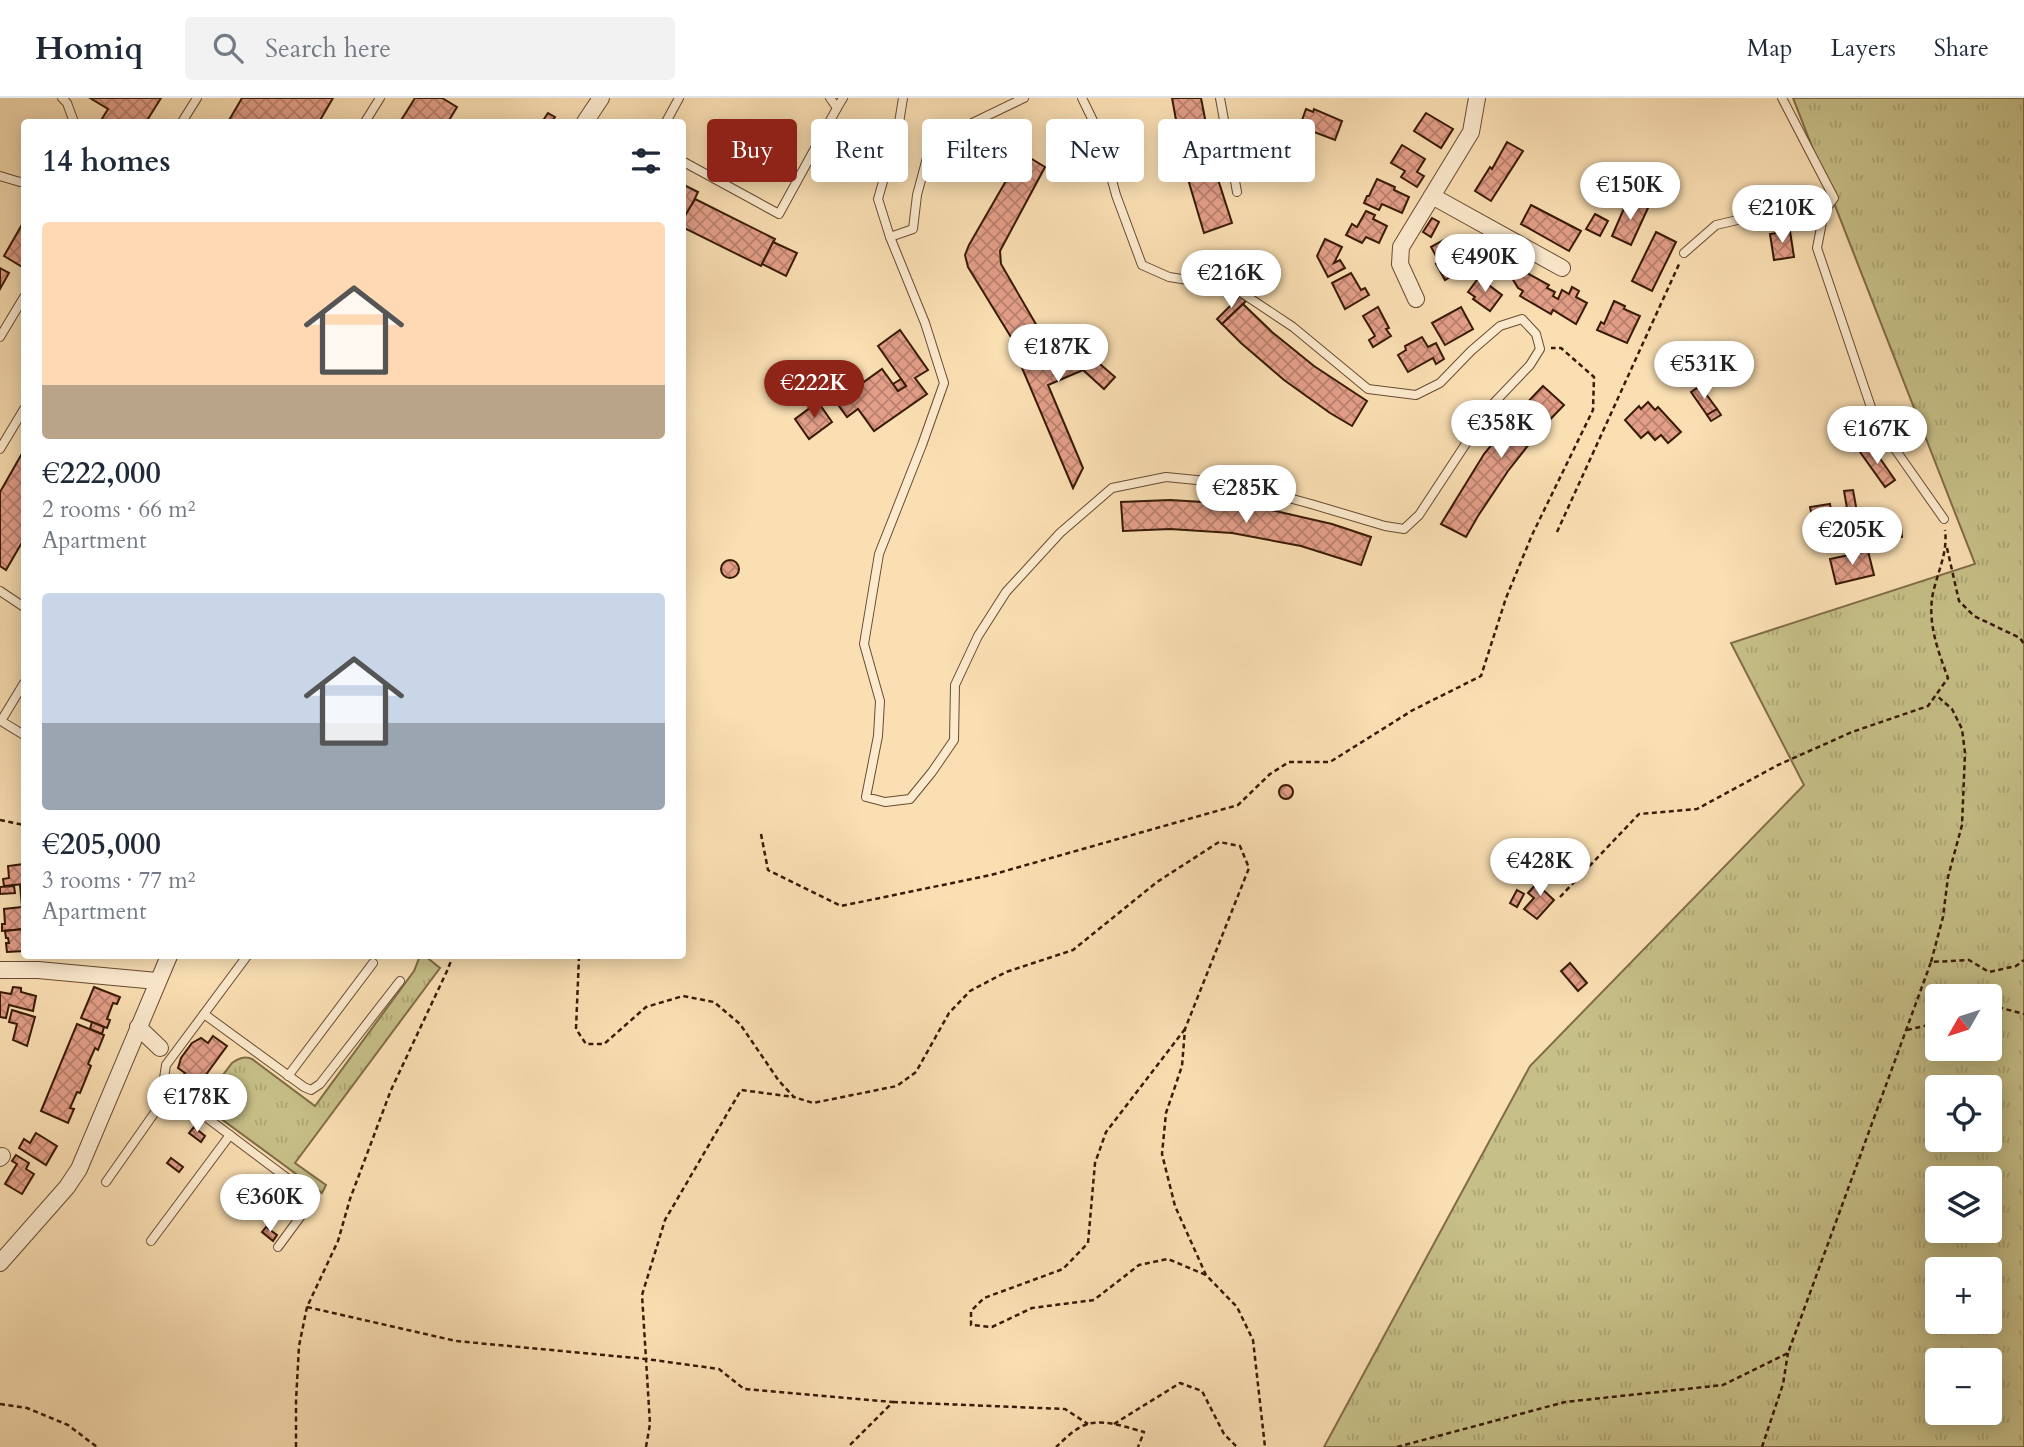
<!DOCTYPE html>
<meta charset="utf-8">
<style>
:root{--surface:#fff;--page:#f2f2f3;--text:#1f2937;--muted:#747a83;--line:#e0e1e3;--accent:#8f2418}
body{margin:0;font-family:Cardo,serif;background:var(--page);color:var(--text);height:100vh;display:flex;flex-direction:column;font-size:26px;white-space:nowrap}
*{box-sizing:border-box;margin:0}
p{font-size:23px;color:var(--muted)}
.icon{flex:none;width:38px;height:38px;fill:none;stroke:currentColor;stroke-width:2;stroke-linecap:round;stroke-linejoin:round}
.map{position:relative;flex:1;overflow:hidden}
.panel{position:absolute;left:21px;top:21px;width:665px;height:840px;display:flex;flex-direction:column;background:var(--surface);border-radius:7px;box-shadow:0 4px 18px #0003}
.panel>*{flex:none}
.hud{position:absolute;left:707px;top:21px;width:665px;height:63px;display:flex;gap:14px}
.needle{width:46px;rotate:231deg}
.controls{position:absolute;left:1925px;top:886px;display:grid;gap:14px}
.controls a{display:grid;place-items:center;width:77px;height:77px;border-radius:7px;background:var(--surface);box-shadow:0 4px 18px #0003;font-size:35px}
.price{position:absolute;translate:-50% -60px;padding:0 16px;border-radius:24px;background:#fff;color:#222;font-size:23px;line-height:46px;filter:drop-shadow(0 2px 4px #0008)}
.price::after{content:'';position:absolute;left:50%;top:42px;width:21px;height:16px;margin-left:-10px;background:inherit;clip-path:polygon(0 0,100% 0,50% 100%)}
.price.active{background:var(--accent);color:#fff}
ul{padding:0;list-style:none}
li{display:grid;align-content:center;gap:14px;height:371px;padding:0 21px}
li span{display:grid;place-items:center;height:217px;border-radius:7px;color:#555}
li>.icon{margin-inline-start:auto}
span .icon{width:126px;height:126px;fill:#fffc;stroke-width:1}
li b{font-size:30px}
h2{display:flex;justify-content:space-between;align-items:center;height:84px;padding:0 21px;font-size:30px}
.chip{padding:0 24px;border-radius:7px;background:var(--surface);box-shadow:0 4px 18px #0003;font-size:24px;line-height:63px}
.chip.active{background:var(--accent);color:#fff}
header{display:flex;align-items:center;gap:42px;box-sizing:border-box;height:98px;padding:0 35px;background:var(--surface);border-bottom:2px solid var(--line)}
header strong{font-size:33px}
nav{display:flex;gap:38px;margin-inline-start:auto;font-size:24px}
.search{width:490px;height:63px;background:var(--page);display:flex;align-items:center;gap:18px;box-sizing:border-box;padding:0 24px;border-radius:7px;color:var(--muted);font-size:26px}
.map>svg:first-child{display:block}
.grass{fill:url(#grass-tufts);stroke:#806c46;stroke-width:2;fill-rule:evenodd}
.building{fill:url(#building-cross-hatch);stroke:#391a05;stroke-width:2}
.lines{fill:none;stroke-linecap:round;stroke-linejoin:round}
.service-casing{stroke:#694b30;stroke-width:10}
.minor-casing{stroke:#694b30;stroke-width:18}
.path{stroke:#391a05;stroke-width:2.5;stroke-dasharray:5 3.5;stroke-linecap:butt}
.service{stroke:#fceace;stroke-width:8}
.minor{stroke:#fceace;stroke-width:16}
</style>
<header>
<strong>Homiq</strong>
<div class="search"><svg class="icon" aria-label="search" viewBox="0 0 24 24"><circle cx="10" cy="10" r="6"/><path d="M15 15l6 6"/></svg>Search here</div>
<nav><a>Map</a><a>Layers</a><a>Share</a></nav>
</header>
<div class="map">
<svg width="2024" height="1349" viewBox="0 0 2024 1349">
<defs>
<pattern id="grass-tufts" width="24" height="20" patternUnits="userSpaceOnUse" patternTransform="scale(1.75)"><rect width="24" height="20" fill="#c6bf87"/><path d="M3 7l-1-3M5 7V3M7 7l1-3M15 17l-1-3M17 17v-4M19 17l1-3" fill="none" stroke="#aba473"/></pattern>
<pattern id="building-cross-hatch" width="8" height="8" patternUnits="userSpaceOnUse" patternTransform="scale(1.75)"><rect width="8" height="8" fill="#e49f89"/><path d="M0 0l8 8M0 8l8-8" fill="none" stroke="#ba816e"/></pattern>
</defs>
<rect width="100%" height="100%" fill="#fadfb3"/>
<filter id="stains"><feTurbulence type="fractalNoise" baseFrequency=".00286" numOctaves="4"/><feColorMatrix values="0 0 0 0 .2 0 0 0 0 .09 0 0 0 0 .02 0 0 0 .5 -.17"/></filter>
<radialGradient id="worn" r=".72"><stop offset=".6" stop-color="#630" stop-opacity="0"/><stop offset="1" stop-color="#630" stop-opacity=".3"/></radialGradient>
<g class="grass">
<path d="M1793 0H2024V1349H1324L1530 968 1804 687 1731 545 1975 466ZM1937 898H1990V950H1937ZM1937 989H1990V1041H1937ZM1937 1080H1990V1132H1937ZM1937 1171H1990V1223H1937ZM1937 1262H1990V1314H1937Z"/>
<path d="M420 858H425L440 870 295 1065 326 1087 322 1095 201 1006 232 965C239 960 244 958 252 961L315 1008 414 873Z"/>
</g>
<g class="building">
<polygon points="90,0 161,0 146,24 100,24 108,11"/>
<polygon points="242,0 333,0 319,24 228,24"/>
<polygon points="415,0 442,0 457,9 448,24 400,24"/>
<polygon points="1172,0 1201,0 1215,72 1232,125 1204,135 1185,71"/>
<polygon points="1306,11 1313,14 1314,11 1342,23 1335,42 1306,31 1307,28 1301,25"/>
<polygon points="548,15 555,19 552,24 542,24"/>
<polygon points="1426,15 1453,31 1441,50 1414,33"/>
<polygon points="1507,44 1523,53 1491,103 1475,93 1490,69 1492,71"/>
<polygon points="1402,47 1425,61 1417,74 1424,78 1417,89 1401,79 1405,73 1391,65"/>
<polygon points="1022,55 1045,69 1000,153 1001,166 1041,235 1017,249 968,169 965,157 969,147"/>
<polygon points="1377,81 1395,89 1394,92 1409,99 1402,115 1382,106 1379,112 1364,105 1367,98 1369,98"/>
<polygon points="682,86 698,94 684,124 682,123"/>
<polygon points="695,101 775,141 761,168 682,129 682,123"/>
<polygon points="1628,101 1648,110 1631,147 1612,138"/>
<polygon points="1531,107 1581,133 1569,153 1521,126"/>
<polygon points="1366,113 1375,117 1373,121 1387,128 1379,145 1366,139 1362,145 1346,137 1352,126 1357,129"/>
<polygon points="1595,116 1608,123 1600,138 1586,131"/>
<polygon points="1432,120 1439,124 1431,139 1423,134"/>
<polygon points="24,123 24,170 4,158"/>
<polygon points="1790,133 1794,159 1774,162 1770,136"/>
<polygon points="1656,134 1676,144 1652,193 1632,183"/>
<polygon points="1449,139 1457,154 1455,156 1463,171 1445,182 1436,166 1440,165 1431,149"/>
<polygon points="1325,141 1342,149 1334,165 1340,162 1345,170 1328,179 1317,158"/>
<polygon points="773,144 797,155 786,178 762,166"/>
<polygon points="1514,168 1549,187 1547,190 1555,194 1553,198 1558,201 1562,192 1569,196 1572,189 1579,193 1576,199 1587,205 1576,226 1553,212 1551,216 1520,198 1523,193 1518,190 1509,175"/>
<polygon points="0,170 9,175 0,191"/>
<polygon points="1351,175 1361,192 1365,190 1369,197 1345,211 1332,185"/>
<polygon points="1480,178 1487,184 1486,185 1502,197 1490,213 1473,201 1475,199 1468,194"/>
<polygon points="1240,198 1246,203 1222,226 1217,221"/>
<polygon points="1614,203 1625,208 1624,211 1640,218 1627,245 1597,232 1601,224 1604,226"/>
<polygon points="1243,206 1272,234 1314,268 1367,303 1352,328 1330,315 1284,282 1241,245 1222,226"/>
<polygon points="1378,209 1389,230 1386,231 1391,238 1373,249 1369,242 1375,238 1363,218"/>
<polygon points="1461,209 1473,231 1445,247 1432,225"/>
<polygon points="1055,227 1115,279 1104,291 1083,272 1048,287 1083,370 1073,390 1014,251"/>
<polygon points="900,232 928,272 915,280 927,296 874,333 858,311 847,319 836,304 882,271 898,293 906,288 878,248"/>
<polygon points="1422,239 1428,249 1436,245 1444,261 1436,266 1433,260 1408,274 1398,257 1406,252 1405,248"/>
<polygon points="901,281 906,288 898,293 893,286"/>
<polygon points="1543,288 1564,307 1541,331 1508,373 1478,418 1466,439 1441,426 1484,356 1520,312"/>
<polygon points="1700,288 1717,311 1707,317 1691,294"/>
<polygon points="818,304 832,324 809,341 795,321"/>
<polygon points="1648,304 1655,312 1658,309 1681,334 1668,345 1661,337 1655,342 1648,334 1641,340 1625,322 1639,308 1641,311"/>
<polygon points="1717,311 1721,317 1711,323 1707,317"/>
<polygon points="1870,346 1895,382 1885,389 1860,354"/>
<polygon points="24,352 24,441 6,472 0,468 0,394"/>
<polygon points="1853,392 1857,414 1848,416 1844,393"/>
<polygon points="1170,402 1236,406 1267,411 1332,426 1371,439 1361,467 1301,448 1232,435 1170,431 1123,433 1121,404"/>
<polygon points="1830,406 1835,439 1815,442 1814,431 1810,432 1808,420 1812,419 1810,409"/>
<polygon points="1901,429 1902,439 1887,441 1886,431"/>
<polygon points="1881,436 1883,445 1874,446 1872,437"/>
<polygon points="1868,453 1874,477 1836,486 1830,461"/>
<circle cx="730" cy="471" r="9"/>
<circle cx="1286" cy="694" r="7"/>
<polygon points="24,766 24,786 4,788 3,781 9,780 8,768"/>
<polygon points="1547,774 1553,779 1542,791 1554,802 1537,821 1524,811 1534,800 1528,795"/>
<polygon points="24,786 24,809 22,809 20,787"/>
<polygon points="14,788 15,795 0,796 0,789"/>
<polygon points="1517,792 1524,796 1517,809 1510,805"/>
<polygon points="22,809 24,809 24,831 2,833 2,826 5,826 4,811"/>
<polygon points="24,831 24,853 7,854 6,845 9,845 8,840 6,840 5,833"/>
<polygon points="1570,865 1587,885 1578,893 1561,873"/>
<polygon points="13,889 21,890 21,894 36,898 33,913 9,907 6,920 0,919 0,894 11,896"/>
<polygon points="94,889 120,899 117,906 113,905 107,921 110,922 107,930 81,920"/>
<polygon points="12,912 35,919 27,948 13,942 17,926 9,924"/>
<polygon points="92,924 104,929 102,936 90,931"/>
<polygon points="77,926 104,937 98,952 95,950 88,966 91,968 80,995 77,994 70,1010 74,1011 68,1025 41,1013"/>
<polygon points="213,938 227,948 194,993 180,982 185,975 178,970 181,960 192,945 201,940 208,945"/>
<polygon points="194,1029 205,1038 201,1044 189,1035"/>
<polygon points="36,1035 57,1048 46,1067 19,1050 24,1041 30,1045"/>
<polygon points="16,1057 29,1065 26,1071 34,1076 22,1096 5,1086 17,1066 12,1063"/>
<polygon points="171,1060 183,1069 179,1074 167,1065"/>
<polygon points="266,1129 277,1137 273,1143 262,1134"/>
</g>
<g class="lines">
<defs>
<g id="service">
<polyline points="62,0 67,5 74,24"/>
<polyline points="903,0 898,31 878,101 890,139 913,131 917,97 928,56 968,27 1024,0"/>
<polyline points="1220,0 1237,94"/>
<polyline points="1782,0 1834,100 1824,114 1817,150 1876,324 1944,421"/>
<polyline points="837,10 843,0"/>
<polyline points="182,24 197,0"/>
<polyline points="365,24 380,0"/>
<polyline points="666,24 679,0"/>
<polyline points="682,63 779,116 837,10 830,0"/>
<polyline points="0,78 20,84 24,83"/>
<polyline points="890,139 925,225 944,285 922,347 879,456 864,546 880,603 878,638 866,699 885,704 910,701 932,674 954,642 955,587 978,538 1006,494 1060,435 1112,390 1166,379 1237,386 1311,406 1385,428 1404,431 1419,417 1490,309 1530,267 1540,251 1536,236 1522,221 1500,228 1471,253 1440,285 1416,297 1368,291 1293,229 1233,189 1169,179 1142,167 1116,97 1099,35 1082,0"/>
<polyline points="1684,155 1716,127 1772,114 1824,114"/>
<polyline points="0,239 24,199"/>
<polyline points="0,351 24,311"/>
<polyline points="0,493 24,509"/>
<polyline points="24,585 1,623 24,637"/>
<polyline points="204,916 304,989 311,992 320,986 400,883"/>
<polyline points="288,978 373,865"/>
<polyline points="162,986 299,1089 305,1098 306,1111 278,1149"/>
<polyline points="106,1084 160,1007 166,967 247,858"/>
<polyline points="151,1143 230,1037"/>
</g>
<g id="minor">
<polyline points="585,24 601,0"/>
<polyline points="1432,98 1562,170"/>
<polyline points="1416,201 1400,166 1401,149 1471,34 1477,0"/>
<polyline points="0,872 38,872 157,883"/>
<polyline points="138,929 160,950"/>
<polyline points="0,1060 2,1058"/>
<polyline points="0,1165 67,1089 79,1071 169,858"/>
</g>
</defs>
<use href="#service" class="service-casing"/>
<use href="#minor" class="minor-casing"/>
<g class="path">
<polyline points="1557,434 1680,164"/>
<polyline points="1947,450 1959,503 1974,518 2020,540 2024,546"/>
<polyline points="0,722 24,727"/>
<polyline points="761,736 768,772 841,808 991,777 1238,707 1270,676 1289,664 1330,664 1413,612 1481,578 1506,500 1532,437 1593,312 1594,279 1561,250 1551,250"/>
<path d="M1560 799 1639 716 1697 711 1778 667 1852 634 1928 608 1948 580C1938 553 1927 524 1933 495 1938 473 1948 454 1945 432"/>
<polyline points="579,858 576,931 586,946 604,946 646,909 683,898 714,904 740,926 779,983 794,999 813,1005 897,988 916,974 949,915 970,893 1006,874 1073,852 1157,784 1219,744 1240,748 1249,770 1185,931 1182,968 1166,1015 1162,1056 1175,1108 1206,1177 1237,1209 1253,1242 1265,1349"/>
<polyline points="1931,864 1943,819 1948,779 1962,727 1965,655 1962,631 1952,611 1936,597"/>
<polyline points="1990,907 2024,916"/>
<polyline points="1185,931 1106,1034 1095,1065 1088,1145 1063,1171 984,1200 971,1213 971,1227 992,1229 1032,1210 1094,1202 1139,1167 1168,1161 1206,1177"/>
<polyline points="1907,932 1937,925"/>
<polyline points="307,1209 456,1243 646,1261 642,1197 665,1122 741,992 794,999"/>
<polyline points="893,1304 1065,1311 1088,1326"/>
<polyline points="0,1306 27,1310 68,1327 97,1349"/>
<polyline points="1114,1326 1180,1285 1202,1293 1224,1336 1237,1349"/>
<polyline points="296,1349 296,1303 299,1248 307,1209 338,1143 350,1101 391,992 447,873 453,858"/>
<polyline points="646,1349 650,1326 646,1261 719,1271 744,1291 893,1304 848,1349"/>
<path d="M1056 1349C1065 1341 1076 1329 1088 1326 1105 1321 1129 1330 1144 1334L1138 1349"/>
<polyline points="1397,1349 1565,1304 1723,1287 1788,1255 1931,864 1969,862 1989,874 2016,868 2024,862"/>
<polyline points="1762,1349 1783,1286 1788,1255"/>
</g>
<use href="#service" class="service"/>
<use href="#minor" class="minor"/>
</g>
<rect width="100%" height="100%" filter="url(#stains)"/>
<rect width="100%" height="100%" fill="url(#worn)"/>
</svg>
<div class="controls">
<a><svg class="needle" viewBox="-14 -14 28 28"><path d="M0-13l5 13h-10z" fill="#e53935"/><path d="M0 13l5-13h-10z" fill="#747a83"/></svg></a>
<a><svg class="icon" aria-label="locate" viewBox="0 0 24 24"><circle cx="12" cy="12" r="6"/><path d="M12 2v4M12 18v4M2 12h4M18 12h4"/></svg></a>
<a><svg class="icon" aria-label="layers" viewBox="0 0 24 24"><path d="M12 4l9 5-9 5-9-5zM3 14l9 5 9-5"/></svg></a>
<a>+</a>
<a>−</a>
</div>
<b class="price" style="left:1630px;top:124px">€150K</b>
<b class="price" style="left:1782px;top:147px">€210K</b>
<b class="price" style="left:1485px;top:196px">€490K</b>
<b class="price" style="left:1231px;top:212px">€216K</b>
<b class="price" style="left:1058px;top:286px">€187K</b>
<b class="price" style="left:1704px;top:303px">€531K</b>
<b class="price active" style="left:814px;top:322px">€222K</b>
<b class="price" style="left:1501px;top:362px">€358K</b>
<b class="price" style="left:1877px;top:368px">€167K</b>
<b class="price" style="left:1246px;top:427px">€285K</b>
<b class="price" style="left:1852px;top:469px">€205K</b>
<b class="price" style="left:1540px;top:800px">€428K</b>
<b class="price" style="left:197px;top:1036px">€178K</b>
<b class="price" style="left:270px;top:1136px">€360K</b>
<div class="hud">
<a class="chip active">Buy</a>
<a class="chip">Rent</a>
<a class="chip">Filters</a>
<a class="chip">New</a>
<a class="chip">Apartment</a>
</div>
<section class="panel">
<h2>14 homes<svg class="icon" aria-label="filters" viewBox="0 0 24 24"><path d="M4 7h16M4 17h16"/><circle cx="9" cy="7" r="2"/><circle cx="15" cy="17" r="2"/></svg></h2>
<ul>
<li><span style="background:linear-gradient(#ffd9b3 75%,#b9a48a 0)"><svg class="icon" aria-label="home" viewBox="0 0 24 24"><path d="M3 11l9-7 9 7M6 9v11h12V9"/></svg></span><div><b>€222,000</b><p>2 rooms · 66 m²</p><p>Apartment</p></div></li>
<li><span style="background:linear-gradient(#c9d6e8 60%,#9aa5b1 0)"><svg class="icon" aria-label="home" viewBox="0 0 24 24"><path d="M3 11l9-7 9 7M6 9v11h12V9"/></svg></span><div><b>€205,000</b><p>3 rooms · 77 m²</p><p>Apartment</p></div></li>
</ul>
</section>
</div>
